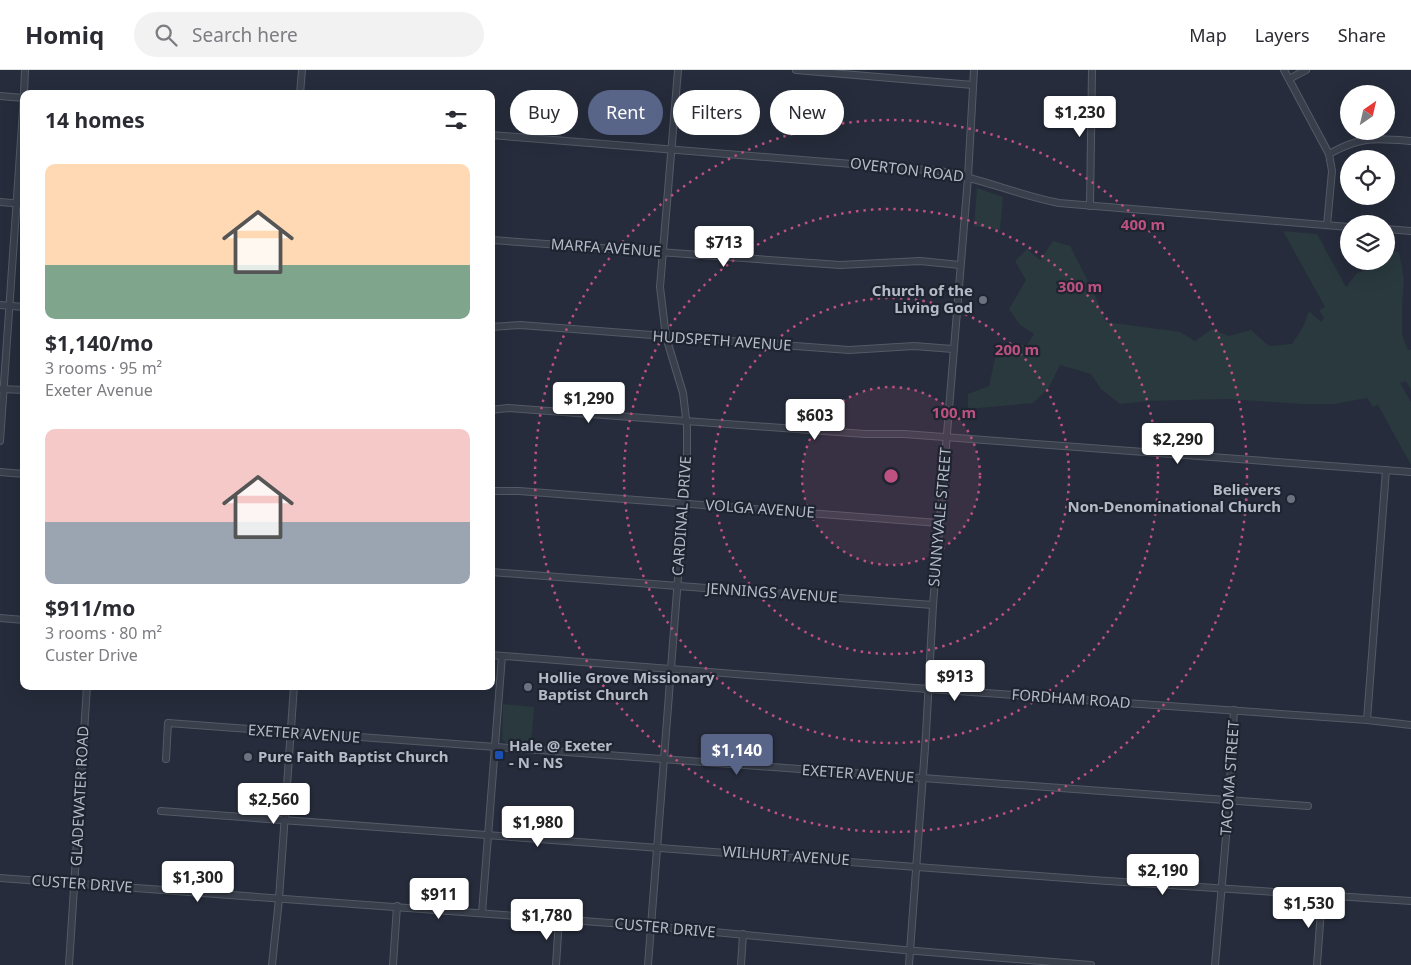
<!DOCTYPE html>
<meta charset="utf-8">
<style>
:root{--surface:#fff;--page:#f2f2f3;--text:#2b2b33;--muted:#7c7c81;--line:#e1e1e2;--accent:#596588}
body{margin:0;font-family:"Noto Sans",sans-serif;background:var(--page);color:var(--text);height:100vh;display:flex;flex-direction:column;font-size:19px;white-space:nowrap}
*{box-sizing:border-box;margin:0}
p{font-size:16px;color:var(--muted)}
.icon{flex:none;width:28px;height:28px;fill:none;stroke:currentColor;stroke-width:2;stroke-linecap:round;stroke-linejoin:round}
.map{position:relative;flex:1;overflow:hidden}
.panel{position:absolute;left:20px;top:20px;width:475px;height:600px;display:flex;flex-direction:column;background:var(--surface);border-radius:10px;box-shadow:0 5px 20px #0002}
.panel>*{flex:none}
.top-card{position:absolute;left:510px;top:20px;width:475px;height:45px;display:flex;gap:10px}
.needle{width:32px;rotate:34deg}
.fabs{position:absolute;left:1340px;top:15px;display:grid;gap:10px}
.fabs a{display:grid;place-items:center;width:55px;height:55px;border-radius:50%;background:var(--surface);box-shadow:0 5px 20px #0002;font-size:25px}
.price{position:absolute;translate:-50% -42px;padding:0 11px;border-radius:5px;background:#fff;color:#222;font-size:16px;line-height:32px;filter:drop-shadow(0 1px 2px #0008)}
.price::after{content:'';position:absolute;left:50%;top:30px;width:15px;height:11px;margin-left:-8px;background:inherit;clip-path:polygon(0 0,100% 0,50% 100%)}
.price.on{background:var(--accent);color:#fff}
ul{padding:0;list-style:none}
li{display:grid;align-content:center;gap:10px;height:265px;padding:0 25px}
li span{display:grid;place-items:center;height:155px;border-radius:10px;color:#555}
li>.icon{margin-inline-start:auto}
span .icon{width:90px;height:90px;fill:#fffc;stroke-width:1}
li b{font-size:21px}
h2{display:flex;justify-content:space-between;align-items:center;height:60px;padding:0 25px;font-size:21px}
.pill{padding:0 18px;border-radius:22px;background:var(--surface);box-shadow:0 5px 20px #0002;font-size:18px;line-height:45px}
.pill.on{background:var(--accent);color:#fff}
header{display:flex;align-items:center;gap:30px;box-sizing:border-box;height:70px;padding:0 25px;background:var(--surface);border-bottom:1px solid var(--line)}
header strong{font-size:24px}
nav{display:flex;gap:28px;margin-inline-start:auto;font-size:18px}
.search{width:350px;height:45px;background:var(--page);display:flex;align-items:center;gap:12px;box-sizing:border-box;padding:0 18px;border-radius:28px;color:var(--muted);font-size:19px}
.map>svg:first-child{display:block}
.green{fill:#29393d}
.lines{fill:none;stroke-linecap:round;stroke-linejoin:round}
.minor-casing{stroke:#545a66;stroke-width:8}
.minor{stroke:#393f4b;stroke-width:6}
.ring{fill:none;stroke:#bd5181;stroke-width:2.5;stroke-dasharray:2.5 5}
.worship-dot{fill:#6b7280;stroke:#1e2430;stroke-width:2}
.transit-dot{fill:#1a4fb4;stroke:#1e2430;stroke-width:2}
.labels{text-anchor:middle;stroke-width:4.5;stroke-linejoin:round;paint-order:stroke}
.street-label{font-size:15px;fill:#b5bac7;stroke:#1e2430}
.poi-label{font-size:15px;font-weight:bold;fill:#b5bac7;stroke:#1e2430;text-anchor:start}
.centre{fill:#bd5181;stroke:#1e2430;stroke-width:2.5}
.ring-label{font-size:15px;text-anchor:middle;font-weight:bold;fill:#bd5181;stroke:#1e2430;stroke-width:4.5;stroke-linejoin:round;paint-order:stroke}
</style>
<header>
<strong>Homiq</strong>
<div class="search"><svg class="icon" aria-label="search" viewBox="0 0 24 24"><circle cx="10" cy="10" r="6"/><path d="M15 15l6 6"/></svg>Search here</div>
<nav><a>Map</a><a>Layers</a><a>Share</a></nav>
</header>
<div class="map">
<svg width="1411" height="895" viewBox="0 0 1411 895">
<rect width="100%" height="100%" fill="#262c3b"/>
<g class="green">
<polygon points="977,118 1003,127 1000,160 974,156"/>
<polygon points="1283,161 1317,164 1346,217 1357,203 1367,200 1376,191 1386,191 1388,181 1399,182 1404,209 1402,237 1402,265 1408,280 1411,280 1411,320 1406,311 1400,313 1411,332 1411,395 1378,335 1373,337 1367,328 1334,334 1303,334 1227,329 1149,331 1120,334 1101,319 1091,304 1060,295 1048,319 1033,333 968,339 968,324 989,316 998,275 1027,275 1034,264 1020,255 1009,239 1026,210 1015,191 1027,179 1040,190 1053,171 1070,176 1094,223 1106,252 1180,262 1195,271 1212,259 1229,266 1251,260 1269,276 1292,274 1303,257 1309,241 1321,252 1324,248 1319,240 1325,237"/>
<polygon points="503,634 534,637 531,675 506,673 502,669"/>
</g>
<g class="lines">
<defs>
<g id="minor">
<polyline points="796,0 973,15"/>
<polyline points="1284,0 1329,84 1332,101 1327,155"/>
<polyline points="1289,9 1306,0"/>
<polyline points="24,24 25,0"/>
<polyline points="300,24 302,0"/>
<polyline points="0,26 24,28"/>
<path d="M491 65 939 101C980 108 1018 125 1059 133L1349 157"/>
<path d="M1329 84C1361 66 1376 68 1411 71"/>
<polyline points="0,132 24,134"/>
<polyline points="1090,136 1092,0"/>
<polyline points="1386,159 1411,161"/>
<polyline points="491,170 840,195 920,191 960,195"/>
<polyline points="0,235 24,237"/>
<polyline points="491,257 520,255 849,280 914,276 953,279"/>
<polyline points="1,319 24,320"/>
<polyline points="491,340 508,338 865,364 904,364 1411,402"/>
<polyline points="0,371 24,26"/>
<polyline points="0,402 24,404"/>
<polyline points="491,421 519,421 939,453"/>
<polyline points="491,502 933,535"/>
<polyline points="0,548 24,550"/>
<polyline points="491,585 928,619 1367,650 1411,655"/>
<polyline points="1367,650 1386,400"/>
<polyline points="166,689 168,653 1308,736"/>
<polyline points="161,741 1093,810 1411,831"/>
<polyline points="0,808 651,856 904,880 1091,895"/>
<polyline points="482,843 502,586"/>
<polyline points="69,895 87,616"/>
<polyline points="272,895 279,829 294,616"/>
<polyline points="393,895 397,836"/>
<polyline points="556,895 559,849"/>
<polyline points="648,895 687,392 687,357 683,323 666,267 660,217 678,0"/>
<polyline points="741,895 743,864"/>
<polyline points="909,895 926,664 933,535 968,107 974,0"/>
<polyline points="1215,895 1229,732 1234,640"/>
<polyline points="1317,895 1322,825"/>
</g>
</defs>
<use href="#minor" class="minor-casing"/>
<use href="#minor" class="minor"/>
</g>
<circle cx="891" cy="406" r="89" fill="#bd5181" fill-opacity=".12"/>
<g class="ring">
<circle cx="891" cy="406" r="89"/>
<circle cx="891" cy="406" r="178"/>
<circle cx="891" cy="406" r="267"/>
<circle cx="891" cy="406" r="356"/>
</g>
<g class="worship-dot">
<circle cx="983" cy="230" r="5"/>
<circle cx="1291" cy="429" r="5"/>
<circle cx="528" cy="617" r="5"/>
<circle cx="248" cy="687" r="5"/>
</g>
<rect class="transit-dot" x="494" y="680" width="10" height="10" rx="2.5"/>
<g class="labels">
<g class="street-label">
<text transform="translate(907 100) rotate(7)" y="5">OVERTON ROAD</text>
<text transform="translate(606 178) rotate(4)" y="5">MARFA AVENUE</text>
<text transform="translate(722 271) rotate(4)" y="5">HUDSPETH AVENUE</text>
<text transform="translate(760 439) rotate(4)" y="5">VOLGA AVENUE</text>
<text transform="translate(682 446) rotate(-86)" y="5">CARDINAL DRIVE</text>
<text transform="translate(940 447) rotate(-85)" y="5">SUNNYVALE STREET</text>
<text transform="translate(772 523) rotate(4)" y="5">JENNINGS AVENUE</text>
<text transform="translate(1071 629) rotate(4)" y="5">FORDHAM ROAD</text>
<text transform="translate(304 664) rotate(4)" y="5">EXETER AVENUE</text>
<text transform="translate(858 704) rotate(4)" y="5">EXETER AVENUE</text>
<text transform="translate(1230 708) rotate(-86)" y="5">TACOMA STREET</text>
<text transform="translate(80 726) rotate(-87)" y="5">GLADEWATER ROAD</text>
<text transform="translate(786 786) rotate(4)" y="5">WILHURT AVENUE</text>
<text transform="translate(82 814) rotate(4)" y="5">CUSTER DRIVE</text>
<text transform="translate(665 858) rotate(5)" y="5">CUSTER DRIVE</text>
</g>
<g class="poi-label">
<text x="973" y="226" text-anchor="end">Church of the<tspan x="973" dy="17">Living God</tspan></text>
<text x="1281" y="425" text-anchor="end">Believers<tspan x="1281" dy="17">Non-Denominational Church</tspan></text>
<text x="538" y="613">Hollie Grove Missionary<tspan x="538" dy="17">Baptist Church</tspan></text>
<text x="509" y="681">Hale @ Exeter<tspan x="509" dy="17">- N - NS</tspan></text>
<text x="258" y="692">Pure Faith Baptist Church</text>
</g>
</g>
<circle cx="891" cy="406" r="8" class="centre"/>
<g class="ring-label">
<text x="1143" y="160">400 m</text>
<text x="1080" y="222">300 m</text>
<text x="1017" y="285">200 m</text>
<text x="954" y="348">100 m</text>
</g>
</svg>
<div class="fabs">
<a><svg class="needle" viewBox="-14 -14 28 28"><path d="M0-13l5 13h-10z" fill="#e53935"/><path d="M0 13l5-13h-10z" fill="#7c7c81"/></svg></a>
<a><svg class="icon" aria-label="locate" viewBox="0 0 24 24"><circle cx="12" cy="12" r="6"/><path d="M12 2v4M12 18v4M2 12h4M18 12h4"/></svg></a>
<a><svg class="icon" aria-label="layers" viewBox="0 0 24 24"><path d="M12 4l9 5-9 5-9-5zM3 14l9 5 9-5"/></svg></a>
</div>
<b class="price" style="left:1080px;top:68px">$1,230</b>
<b class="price" style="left:724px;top:198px">$713</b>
<b class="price" style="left:589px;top:354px">$1,290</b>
<b class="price" style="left:815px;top:371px">$603</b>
<b class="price" style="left:1178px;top:395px">$2,290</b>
<b class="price" style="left:955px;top:632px">$913</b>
<b class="price on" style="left:737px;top:706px">$1,140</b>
<b class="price" style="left:274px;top:755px">$2,560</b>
<b class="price" style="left:538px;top:778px">$1,980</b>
<b class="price" style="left:1163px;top:826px">$2,190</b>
<b class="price" style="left:198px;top:833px">$1,300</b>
<b class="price" style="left:439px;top:850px">$911</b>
<b class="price" style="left:1309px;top:859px">$1,530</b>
<b class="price" style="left:547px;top:871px">$1,780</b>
<div class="top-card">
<a class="pill">Buy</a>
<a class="pill on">Rent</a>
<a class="pill">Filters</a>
<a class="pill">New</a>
</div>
<section class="panel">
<h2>14 homes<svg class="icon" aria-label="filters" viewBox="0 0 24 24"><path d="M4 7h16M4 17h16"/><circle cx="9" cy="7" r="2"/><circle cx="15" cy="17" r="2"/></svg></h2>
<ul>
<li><span style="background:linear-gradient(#ffd9b3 65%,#7fa58c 0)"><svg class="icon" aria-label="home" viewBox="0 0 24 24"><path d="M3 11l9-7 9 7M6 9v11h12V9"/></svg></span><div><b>$1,140/mo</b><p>3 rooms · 95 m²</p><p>Exeter Avenue</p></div></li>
<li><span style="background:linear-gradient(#f6c9c9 60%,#9aa5b1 0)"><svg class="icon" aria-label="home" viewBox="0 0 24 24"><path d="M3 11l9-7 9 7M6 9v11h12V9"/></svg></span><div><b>$911/mo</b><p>3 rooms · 80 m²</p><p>Custer Drive</p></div></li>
</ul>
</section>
</div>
